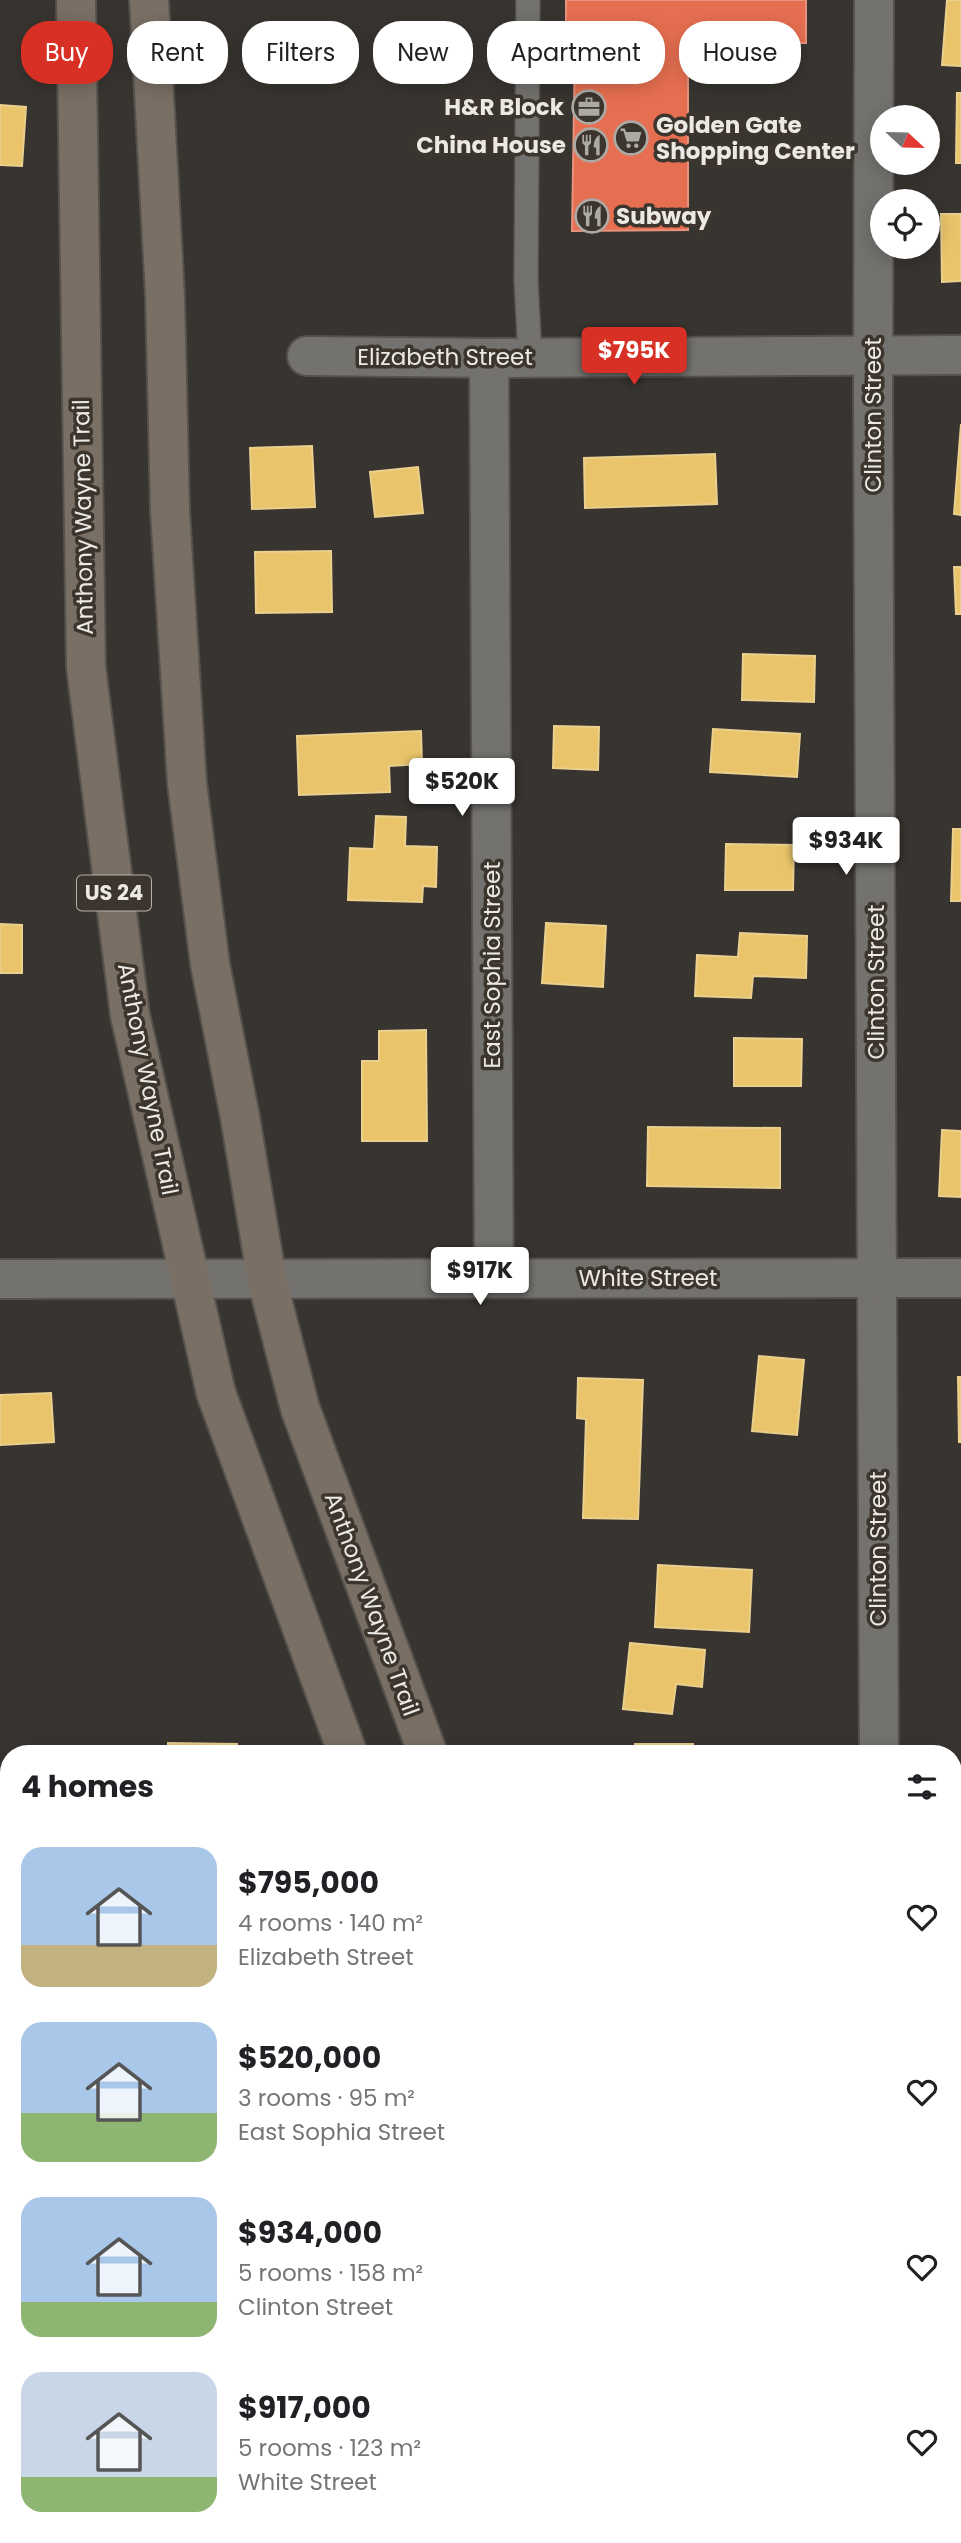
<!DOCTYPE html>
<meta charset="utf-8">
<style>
:root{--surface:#fff;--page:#f2f2f2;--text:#202124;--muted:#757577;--accent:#d93025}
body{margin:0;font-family:Poppins,sans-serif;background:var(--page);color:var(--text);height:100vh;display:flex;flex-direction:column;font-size:26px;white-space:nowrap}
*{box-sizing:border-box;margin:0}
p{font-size:23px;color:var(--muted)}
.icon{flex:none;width:38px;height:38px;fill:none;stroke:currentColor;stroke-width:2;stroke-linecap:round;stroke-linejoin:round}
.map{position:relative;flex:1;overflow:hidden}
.sheet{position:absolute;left:0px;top:1745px;width:962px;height:800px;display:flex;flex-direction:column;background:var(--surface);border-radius:28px 28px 0 0;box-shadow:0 4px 18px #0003}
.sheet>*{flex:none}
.guide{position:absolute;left:21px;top:21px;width:920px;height:63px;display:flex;gap:14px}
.needle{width:46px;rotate:112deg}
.controls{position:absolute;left:870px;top:105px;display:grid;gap:14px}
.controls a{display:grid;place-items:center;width:70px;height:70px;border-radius:50%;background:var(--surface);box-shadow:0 4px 18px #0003;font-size:35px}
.price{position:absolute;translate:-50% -60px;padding:0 16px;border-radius:7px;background:#fff;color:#222;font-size:23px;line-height:46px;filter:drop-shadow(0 2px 4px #0008)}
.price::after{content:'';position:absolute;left:50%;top:42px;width:21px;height:16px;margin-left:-10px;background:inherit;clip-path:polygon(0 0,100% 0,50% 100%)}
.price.current{background:var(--accent);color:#fff}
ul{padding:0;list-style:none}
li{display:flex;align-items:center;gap:21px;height:175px;padding:0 21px}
li span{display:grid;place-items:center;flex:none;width:196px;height:140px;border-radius:21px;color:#555}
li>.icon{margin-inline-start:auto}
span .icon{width:84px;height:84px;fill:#fffc;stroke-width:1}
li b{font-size:30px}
h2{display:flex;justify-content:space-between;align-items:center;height:84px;padding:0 21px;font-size:30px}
.tag{padding:0 24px;border-radius:28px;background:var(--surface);box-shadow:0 4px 18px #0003;font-size:24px;line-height:63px}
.tag.current{background:var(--accent);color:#fff}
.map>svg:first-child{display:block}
.homes{fill:#e9c46a;stroke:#eacf8e;stroke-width:2}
.shops{fill:#e76f51;stroke:#e8937d;stroke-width:2}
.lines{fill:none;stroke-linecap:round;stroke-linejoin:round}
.service-casing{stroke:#55514d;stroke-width:26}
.minor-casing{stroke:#55514d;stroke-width:42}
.trunk-casing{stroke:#55514d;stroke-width:42}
.service{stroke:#74726f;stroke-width:23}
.minor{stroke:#74726f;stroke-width:38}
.trunk{stroke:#7a6f64;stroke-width:38}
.labels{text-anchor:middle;stroke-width:7;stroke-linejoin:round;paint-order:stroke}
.shield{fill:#3b352d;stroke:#b7b2ac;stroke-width:2}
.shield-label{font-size:21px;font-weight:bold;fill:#ece8e3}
.poi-label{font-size:23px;font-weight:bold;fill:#ece8e3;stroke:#3b352d;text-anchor:end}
.street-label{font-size:23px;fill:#ece8e3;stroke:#3b352d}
</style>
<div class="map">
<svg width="961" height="2543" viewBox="0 0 961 2543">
<rect width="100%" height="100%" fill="#383430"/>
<g class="homes">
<polygon points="947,0 961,0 961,66 942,65"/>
<polygon points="957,93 961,93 961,163 956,163"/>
<polygon points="0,105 26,107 22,166 0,165"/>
<polygon points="941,214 961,214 961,281 942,282"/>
<polygon points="961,424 961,515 954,514"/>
<polygon points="312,446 315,507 252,509 250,448"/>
<polygon points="715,454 717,504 585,508 584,458"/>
<polygon points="418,467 423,513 375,517 370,472"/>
<polygon points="331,551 332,612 256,613 255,552"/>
<polygon points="954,567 961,567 961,614 956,614"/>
<polygon points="743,654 815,656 814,702 742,700"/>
<polygon points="554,726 599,727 598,770 553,768"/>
<polygon points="713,729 800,734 797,777 710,772"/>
<polygon points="421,731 422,764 389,766 390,792 299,795 297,736"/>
<polygon points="376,816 406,817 405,846 437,847 436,887 423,886 422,902 348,900 350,848 374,849"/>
<polygon points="953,829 961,829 961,901 951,901"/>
<polygon points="726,844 794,845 793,890 725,890"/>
<polygon points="546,923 606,926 603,987 542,983"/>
<polygon points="0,924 22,925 22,973 0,973"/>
<polygon points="740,933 807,936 806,978 753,976 751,998 695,996 697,955 738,957"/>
<polygon points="426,1030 427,1141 362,1141 362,1061 379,1061 379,1031"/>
<polygon points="734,1038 802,1039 801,1086 734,1086"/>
<polygon points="648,1127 780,1128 780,1188 647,1186"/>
<polygon points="942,1130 961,1131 961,1197 939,1196"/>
<polygon points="759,1356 804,1360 797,1435 752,1431"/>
<polygon points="958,1377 961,1377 961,1442 959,1442"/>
<polygon points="578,1378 643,1380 638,1519 583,1518 586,1419 577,1418"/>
<polygon points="51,1393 54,1442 0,1445 0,1395"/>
<polygon points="658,1565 752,1570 749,1632 655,1627"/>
<polygon points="630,1643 705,1650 702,1687 676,1684 672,1714 623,1709"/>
<polygon points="168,1743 237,1744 236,1754 168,1754"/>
<rect x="635" y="1744" width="58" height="10"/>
<polygon points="0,1861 9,1862 9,1918 0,1918"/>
<polygon points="960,2313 961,2313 961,2374 956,2374"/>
<rect x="0" y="2315" width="9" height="69"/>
<rect x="0" y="2414" width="9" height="87"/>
</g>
<polygon class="shops" points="566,0 806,0 806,43 688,42 688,230 572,231 575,46 566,45"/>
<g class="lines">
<defs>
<polyline id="service" points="528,0 526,280 530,357"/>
<g id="minor">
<polyline points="874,0 873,400 879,1754"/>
<polyline points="307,356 489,358 961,355"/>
<polyline points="489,358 494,1277"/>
<polyline points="0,1279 961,1278"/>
<polyline points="954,2197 961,2198"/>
<polyline points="0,2200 9,2200"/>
<polyline points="493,2536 493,2543"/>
</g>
<g id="trunk">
<polyline points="76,0 86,667 130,1015 216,1393 348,1754"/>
<polyline points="149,0 165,296 170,511 187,783 210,964 240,1117 267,1280 300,1408 428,1754"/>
<polyline points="636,2536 639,2543"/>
<polyline points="717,2536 719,2543"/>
</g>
</defs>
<use href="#service" class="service-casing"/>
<use href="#minor" class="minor-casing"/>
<use href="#trunk" class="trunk-casing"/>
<use href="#service" class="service"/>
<use href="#minor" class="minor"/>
<use href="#trunk" class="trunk"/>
</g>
<defs>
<symbol id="office-ring" viewBox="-11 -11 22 22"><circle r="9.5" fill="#3b352d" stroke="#ada9a4" stroke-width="1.5"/><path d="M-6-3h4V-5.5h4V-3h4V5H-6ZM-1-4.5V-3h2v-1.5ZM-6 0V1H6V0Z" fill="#ada9a4"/></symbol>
<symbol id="supermarket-ring" viewBox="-11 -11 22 22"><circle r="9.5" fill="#3b352d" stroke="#ada9a4" stroke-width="1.5"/><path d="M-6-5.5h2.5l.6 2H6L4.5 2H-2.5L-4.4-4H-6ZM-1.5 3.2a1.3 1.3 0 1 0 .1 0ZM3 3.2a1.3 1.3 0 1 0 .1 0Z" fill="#ada9a4"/></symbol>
<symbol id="restaurant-ring" viewBox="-11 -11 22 22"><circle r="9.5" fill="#3b352d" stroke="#ada9a4" stroke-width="1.5"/><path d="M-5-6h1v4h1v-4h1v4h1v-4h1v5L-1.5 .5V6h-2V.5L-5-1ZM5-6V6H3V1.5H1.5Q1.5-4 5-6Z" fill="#ada9a4"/></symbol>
</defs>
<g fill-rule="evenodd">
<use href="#office-ring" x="570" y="88" width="38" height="38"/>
<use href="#supermarket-ring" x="612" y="119" width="38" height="38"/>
<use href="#restaurant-ring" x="572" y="126" width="38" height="38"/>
<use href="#restaurant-ring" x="573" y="197" width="38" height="38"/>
</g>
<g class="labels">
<rect class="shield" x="77" y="875.5" width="74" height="35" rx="5"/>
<g class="shield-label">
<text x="114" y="900">US 24</text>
</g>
<g class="poi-label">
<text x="564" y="115">H&amp;R Block</text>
<text x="656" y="133" text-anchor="start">Golden Gate<tspan x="656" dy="26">Shopping Center</tspan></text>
<text x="566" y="153">China House</text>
<text x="616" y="224" text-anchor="start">Subway</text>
</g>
<g class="street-label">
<text x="445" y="365">Elizabeth Street</text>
<text transform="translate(873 415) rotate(-90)" y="8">Clinton Street</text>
<text transform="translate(83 517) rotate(-91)" y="8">Anthony Wayne Trail</text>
<text transform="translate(492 965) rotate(-90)" y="8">East Sophia Street</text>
<text transform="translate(876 982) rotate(-90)" y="8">Clinton Street</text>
<text transform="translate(148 1079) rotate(79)" y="8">Anthony Wayne Trail</text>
<text x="648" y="1286">White Street</text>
<text transform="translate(878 1549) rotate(-90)" y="8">Clinton Street</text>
<text transform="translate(372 1604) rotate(70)" y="8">Anthony Wayne Trail</text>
</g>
</g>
</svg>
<div class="controls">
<a><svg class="needle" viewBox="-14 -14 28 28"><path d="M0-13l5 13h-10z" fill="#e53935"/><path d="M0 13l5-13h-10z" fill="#757577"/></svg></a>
<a><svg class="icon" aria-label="locate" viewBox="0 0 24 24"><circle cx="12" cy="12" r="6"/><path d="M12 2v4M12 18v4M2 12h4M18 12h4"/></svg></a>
</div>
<b class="price current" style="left:634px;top:387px">$795K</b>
<b class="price" style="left:462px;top:818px">$520K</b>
<b class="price" style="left:846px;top:877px">$934K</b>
<b class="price" style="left:480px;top:1307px">$917K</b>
<div class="guide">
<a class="tag current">Buy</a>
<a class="tag">Rent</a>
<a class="tag">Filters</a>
<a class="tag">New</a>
<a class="tag">Apartment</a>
<a class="tag">House</a>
</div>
<section class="sheet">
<h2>4 homes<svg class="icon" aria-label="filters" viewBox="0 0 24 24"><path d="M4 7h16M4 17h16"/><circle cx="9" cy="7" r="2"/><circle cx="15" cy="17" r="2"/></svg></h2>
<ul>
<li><span style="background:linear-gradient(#a9c7e8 70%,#c2b280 0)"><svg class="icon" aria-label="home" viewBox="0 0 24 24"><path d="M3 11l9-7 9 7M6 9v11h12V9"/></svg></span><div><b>$795,000</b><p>4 rooms · 140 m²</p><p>Elizabeth Street</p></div><svg class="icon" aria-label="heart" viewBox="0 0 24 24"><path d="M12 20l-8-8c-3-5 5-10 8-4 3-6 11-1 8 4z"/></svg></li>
<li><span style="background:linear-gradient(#a9c7e8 65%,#8fb573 0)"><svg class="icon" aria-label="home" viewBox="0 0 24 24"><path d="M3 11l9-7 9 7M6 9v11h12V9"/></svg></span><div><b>$520,000</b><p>3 rooms · 95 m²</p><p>East Sophia Street</p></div><svg class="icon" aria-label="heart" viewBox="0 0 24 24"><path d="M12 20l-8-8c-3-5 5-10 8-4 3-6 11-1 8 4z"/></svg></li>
<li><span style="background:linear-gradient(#a9c7e8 75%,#8fb573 0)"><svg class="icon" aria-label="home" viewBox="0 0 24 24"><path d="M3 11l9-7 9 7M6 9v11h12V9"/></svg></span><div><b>$934,000</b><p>5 rooms · 158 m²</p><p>Clinton Street</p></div><svg class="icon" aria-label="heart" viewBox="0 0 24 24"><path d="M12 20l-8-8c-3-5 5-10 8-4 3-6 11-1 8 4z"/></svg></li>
<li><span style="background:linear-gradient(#c9d6e8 75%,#8fb573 0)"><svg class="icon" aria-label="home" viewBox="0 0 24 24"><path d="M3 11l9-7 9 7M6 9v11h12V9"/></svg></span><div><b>$917,000</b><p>5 rooms · 123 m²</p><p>White Street</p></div><svg class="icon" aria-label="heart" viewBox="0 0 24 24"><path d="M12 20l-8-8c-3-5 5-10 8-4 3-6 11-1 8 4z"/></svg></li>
</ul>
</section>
</div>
